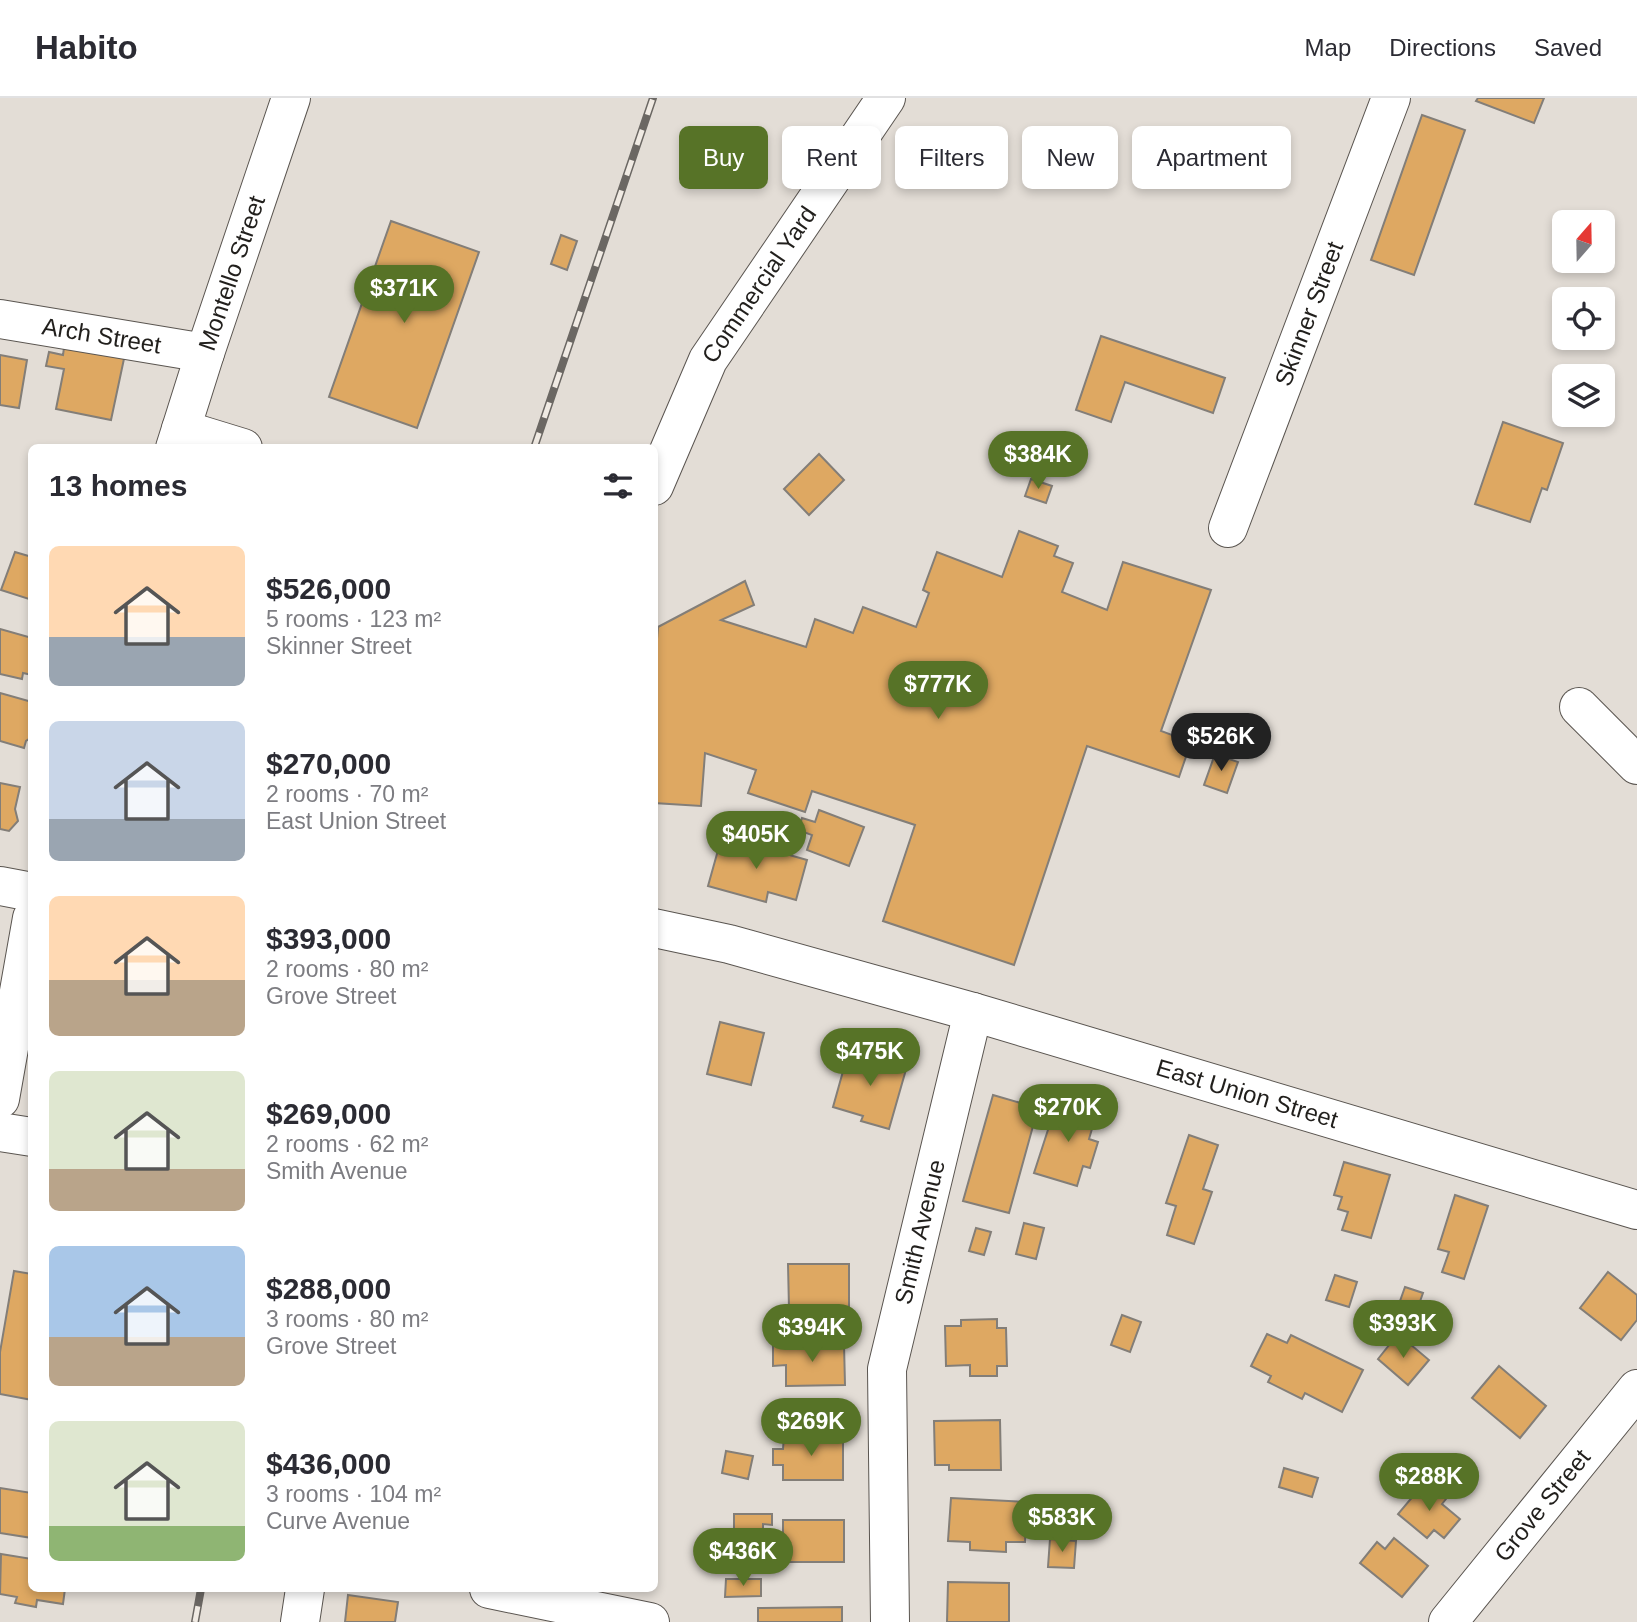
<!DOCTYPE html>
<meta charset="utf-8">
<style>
:root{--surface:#fff;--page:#f2f2f3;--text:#2b2b33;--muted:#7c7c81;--line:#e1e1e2;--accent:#577327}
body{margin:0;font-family:Arial,sans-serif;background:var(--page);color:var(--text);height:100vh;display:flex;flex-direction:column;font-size:26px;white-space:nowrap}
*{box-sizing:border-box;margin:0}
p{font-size:23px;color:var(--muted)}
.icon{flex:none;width:38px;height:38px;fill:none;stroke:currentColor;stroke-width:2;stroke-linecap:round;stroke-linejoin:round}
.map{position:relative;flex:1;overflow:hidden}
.panel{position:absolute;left:28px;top:346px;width:630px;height:1148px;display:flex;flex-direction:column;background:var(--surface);border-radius:10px;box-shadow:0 4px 10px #0003}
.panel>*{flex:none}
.guide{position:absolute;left:679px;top:28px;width:665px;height:63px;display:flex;gap:14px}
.needle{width:46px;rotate:20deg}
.controls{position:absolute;left:1552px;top:112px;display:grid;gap:14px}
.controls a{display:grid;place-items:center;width:63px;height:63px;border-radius:10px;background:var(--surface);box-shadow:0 4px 10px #0003;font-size:35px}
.price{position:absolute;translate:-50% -60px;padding:0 16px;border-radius:24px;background:var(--accent);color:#fff;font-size:23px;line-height:46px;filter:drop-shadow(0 2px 4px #0008)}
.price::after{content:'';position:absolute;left:50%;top:42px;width:21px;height:16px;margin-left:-10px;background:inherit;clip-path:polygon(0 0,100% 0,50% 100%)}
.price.active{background:#222;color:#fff}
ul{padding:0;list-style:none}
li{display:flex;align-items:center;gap:21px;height:175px;padding:0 21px}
li span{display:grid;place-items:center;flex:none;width:196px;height:140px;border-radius:10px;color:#555}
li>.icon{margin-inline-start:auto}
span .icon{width:84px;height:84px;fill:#fffc;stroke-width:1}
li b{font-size:30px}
h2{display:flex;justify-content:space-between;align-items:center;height:84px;padding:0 21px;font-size:30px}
.chip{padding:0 24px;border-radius:10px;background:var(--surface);box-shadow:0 4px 10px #0003;font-size:24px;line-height:63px}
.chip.active{background:var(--accent);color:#fff}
header{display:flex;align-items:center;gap:42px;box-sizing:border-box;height:98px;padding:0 35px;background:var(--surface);border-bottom:2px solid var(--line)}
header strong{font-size:33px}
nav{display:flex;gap:38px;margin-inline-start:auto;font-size:24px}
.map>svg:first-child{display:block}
.building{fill:#dea862;stroke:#837e78;stroke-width:2}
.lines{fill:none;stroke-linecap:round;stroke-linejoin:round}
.minor-casing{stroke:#5a5550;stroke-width:40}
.major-casing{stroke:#5a5550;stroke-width:40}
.minor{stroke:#fff;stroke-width:38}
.major{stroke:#fff;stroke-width:38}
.rail-casing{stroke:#6b6763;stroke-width:8}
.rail{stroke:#f0eae3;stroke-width:5;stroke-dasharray:16;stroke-linecap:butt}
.labels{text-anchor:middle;stroke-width:5;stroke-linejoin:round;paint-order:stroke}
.street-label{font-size:24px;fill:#211f1c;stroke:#f0eae3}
</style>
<header>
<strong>Habito</strong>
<nav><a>Map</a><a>Directions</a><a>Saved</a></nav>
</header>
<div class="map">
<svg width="1637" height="1524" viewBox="0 0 1637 1524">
<rect width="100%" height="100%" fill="#e3ddd6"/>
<g class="building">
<polygon points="1478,0 1544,0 1534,25 1476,3"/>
<polygon points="1422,17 1465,32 1414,177 1371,162"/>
<polygon points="391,123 479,154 417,330 329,299"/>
<polygon points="561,137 577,143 567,172 551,166"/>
<polygon points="1101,238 1225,280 1213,315 1125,284 1111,324 1076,312"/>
<polygon points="65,243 125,256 111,322 56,311 64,271 46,268 49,254 63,257"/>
<polygon points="0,257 27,262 19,310 0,307"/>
<polygon points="1503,324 1563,345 1547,392 1542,390 1530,424 1475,406"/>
<polygon points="819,356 844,382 809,417 784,391"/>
<polygon points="1031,381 1052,388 1046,405 1025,398"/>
<polygon points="1019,433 1058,448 1054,458 1073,465 1062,494 1107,512 1123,464 1211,492 1161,633 1191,644 1179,679 1087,648 1014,867 883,823 915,727 812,693 805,714 748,695 756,672 705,655 701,708 654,705 654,577 658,529 745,483 754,507 721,522 806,549 815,521 853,535 863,509 916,529 929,495 923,492 937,454 1002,479"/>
<polygon points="15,454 32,459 32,502 1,492"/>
<polygon points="0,531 32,540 32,577 23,575 22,581 0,576"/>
<polygon points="0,595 32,604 29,629 32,639 26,643 24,650 0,643"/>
<polygon points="1215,656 1238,664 1227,695 1204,687"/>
<polygon points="0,685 20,689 15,711 18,723 9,733 0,731"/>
<polygon points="819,712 864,729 849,768 807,752 812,737 798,732 802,720 815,724"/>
<polygon points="722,738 807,762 796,802 768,794 766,804 708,788"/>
<polygon points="720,924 764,935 751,987 707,976"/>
<polygon points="849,952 907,968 889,1031 861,1023 863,1018 833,1009"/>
<polygon points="993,997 1038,1010 1009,1115 963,1103"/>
<polygon points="1058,1001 1097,1014 1089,1041 1098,1044 1090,1070 1083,1068 1077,1088 1034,1075"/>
<polygon points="1189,1037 1218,1047 1203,1091 1212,1094 1194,1146 1167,1137 1176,1108 1166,1105"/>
<polygon points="1344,1064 1390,1077 1371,1140 1342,1132 1348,1114 1338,1111 1342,1099 1334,1097"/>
<polygon points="1455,1097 1488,1108 1464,1181 1442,1174 1449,1154 1438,1151"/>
<polygon points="1024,1125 1044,1130 1036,1161 1016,1156"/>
<polygon points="976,1130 991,1134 984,1157 969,1153"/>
<polygon points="788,1166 849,1166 849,1210 789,1210"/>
<polygon points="14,1173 32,1176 32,1302 0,1296 0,1254"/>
<polygon points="1608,1174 1637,1197 1637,1222 1621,1242 1580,1210"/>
<polygon points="1335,1177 1357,1184 1349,1209 1326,1202"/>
<polygon points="1405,1189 1423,1195 1413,1223 1395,1217"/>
<polygon points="1122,1217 1141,1224 1130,1254 1111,1247"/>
<polygon points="997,1221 997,1230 1006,1230 1007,1268 997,1268 997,1278 970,1278 970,1267 946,1268 945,1228 961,1228 961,1222"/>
<polygon points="1267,1236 1287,1245 1291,1237 1363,1272 1342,1314 1305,1295 1302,1301 1268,1284 1271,1278 1251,1268"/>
<polygon points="1398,1236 1429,1262 1408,1287 1378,1261"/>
<polygon points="844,1246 845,1287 786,1288 786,1267 773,1268 773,1248"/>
<polygon points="1499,1268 1546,1308 1520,1340 1472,1300"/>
<polygon points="1000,1322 1001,1372 949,1372 949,1367 935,1367 934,1323"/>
<polygon points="843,1337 843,1382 783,1382 783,1367 773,1367 773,1351 783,1351 784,1338"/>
<polygon points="726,1353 753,1358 748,1381 722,1375"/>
<polygon points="1284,1370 1318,1380 1312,1399 1279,1389"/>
<polygon points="1425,1384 1446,1401 1442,1406 1460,1421 1444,1440 1434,1432 1427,1440 1398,1416"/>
<polygon points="0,1390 32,1395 32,1440 0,1435"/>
<polygon points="951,1400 1027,1404 1025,1444 1006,1444 1006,1454 970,1452 970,1444 948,1443"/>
<polygon points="734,1416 772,1416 772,1427 763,1426 763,1435 734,1435"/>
<rect x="783" y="1422" width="61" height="42"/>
<polygon points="1394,1440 1428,1468 1402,1499 1360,1465 1377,1444 1385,1451"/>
<polygon points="1050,1441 1076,1443 1074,1470 1048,1469"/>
<polygon points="702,1445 726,1446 726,1465 701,1464"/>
<polygon points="1,1456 32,1461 32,1491 65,1491 63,1506 37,1502 36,1509 15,1505 17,1499 0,1496"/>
<polygon points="726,1481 761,1481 761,1498 725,1499"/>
<polygon points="948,1484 1009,1485 1009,1524 947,1524"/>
<polygon points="348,1497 398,1504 395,1524 345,1524"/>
<polygon points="842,1509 842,1524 758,1524 758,1510"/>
</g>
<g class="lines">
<defs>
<g id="minor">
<path id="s1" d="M0 221 205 255"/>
<polyline points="181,331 243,350"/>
<path id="s2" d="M654 388 708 262 886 0"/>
<path id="s3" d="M1228 430 1391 0"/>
<polyline points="1579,609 1637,667"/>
<polyline points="0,788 32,794"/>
<path id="s4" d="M654 830 729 846 973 914 1637 1112"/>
<polyline points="0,1034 32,1039"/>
<polyline points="489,1491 650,1524"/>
<polyline points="300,1524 305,1491"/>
<path id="s5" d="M890 1524 887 1271 973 914"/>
</g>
<g id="major">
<path id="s6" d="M175 350 205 255 291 0"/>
<polyline points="0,1001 32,820"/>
<path id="s7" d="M1448 1524 1637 1291"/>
</g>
</defs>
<use href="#minor" class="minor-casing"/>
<use href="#major" class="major-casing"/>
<use href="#minor" class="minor"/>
<use href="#major" class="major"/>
<defs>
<g id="rail">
<polyline points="534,350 653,0"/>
<polyline points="195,1524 201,1491"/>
</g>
</defs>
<use href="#rail" class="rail-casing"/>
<use href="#rail" class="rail"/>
</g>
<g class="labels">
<g class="street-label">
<text dy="8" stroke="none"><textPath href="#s6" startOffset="184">Montello Street</textPath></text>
<text dy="8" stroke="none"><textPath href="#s2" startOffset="228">Commercial Yard</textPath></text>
<text dy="8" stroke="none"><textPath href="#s3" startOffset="229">Skinner Street</textPath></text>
<text dy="8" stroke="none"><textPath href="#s1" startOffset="103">Arch Street</textPath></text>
<text dy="8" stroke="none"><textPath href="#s4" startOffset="616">East Union Street</textPath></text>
<text dy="8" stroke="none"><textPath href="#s5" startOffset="394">Smith Avenue</textPath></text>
<text dy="8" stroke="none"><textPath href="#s7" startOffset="150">Grove Street</textPath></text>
</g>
</g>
</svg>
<div class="controls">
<a><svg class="needle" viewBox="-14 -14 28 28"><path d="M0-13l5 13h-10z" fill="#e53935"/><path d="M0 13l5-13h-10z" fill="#7c7c81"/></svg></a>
<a><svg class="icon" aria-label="locate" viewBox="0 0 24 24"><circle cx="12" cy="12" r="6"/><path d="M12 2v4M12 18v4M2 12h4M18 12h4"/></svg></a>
<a><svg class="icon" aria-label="layers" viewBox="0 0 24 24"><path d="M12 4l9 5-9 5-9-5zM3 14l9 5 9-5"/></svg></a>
</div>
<b class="price" style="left:404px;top:227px">$371K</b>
<b class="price" style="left:1038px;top:393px">$384K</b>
<b class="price" style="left:938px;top:623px">$777K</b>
<b class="price active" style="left:1221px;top:675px">$526K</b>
<b class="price" style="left:756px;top:773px">$405K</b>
<b class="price" style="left:870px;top:990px">$475K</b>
<b class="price" style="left:1068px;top:1046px">$270K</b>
<b class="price" style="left:1403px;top:1262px">$393K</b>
<b class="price" style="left:812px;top:1266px">$394K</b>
<b class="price" style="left:811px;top:1360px">$269K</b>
<b class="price" style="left:1429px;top:1415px">$288K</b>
<b class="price" style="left:1062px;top:1456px">$583K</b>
<b class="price" style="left:743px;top:1490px">$436K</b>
<div class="guide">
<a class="chip active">Buy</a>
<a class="chip">Rent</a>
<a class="chip">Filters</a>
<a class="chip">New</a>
<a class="chip">Apartment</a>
</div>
<section class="panel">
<h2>13 homes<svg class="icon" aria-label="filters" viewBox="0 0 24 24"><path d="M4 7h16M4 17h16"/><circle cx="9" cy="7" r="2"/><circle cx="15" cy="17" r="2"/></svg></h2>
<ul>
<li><span style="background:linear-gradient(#ffd9b3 65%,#9aa5b1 0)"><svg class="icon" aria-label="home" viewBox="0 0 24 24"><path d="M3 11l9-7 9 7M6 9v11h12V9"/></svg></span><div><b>$526,000</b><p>5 rooms · 123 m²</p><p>Skinner Street</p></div></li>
<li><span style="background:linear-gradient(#c9d6e8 70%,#9aa5b1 0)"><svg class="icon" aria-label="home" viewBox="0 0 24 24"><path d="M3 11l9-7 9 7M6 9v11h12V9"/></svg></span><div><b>$270,000</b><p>2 rooms · 70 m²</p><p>East Union Street</p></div></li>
<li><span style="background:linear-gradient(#ffd9b3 60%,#b9a48a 0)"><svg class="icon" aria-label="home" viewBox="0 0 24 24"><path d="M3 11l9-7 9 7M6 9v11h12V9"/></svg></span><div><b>$393,000</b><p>2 rooms · 80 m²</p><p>Grove Street</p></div></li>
<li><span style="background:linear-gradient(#dfe7d0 70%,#b9a48a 0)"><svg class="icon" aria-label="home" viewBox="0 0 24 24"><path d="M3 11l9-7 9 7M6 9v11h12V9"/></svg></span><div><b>$269,000</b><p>2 rooms · 62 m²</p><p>Smith Avenue</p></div></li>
<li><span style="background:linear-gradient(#a9c7e8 65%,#b9a48a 0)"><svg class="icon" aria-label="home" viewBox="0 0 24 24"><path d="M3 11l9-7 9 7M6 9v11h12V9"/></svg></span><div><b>$288,000</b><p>3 rooms · 80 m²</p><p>Grove Street</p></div></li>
<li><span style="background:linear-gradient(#dfe7d0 75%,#8fb573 0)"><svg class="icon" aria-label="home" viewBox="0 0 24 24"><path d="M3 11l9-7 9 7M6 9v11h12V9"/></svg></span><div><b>$436,000</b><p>3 rooms · 104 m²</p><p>Curve Avenue</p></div></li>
</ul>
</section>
</div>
